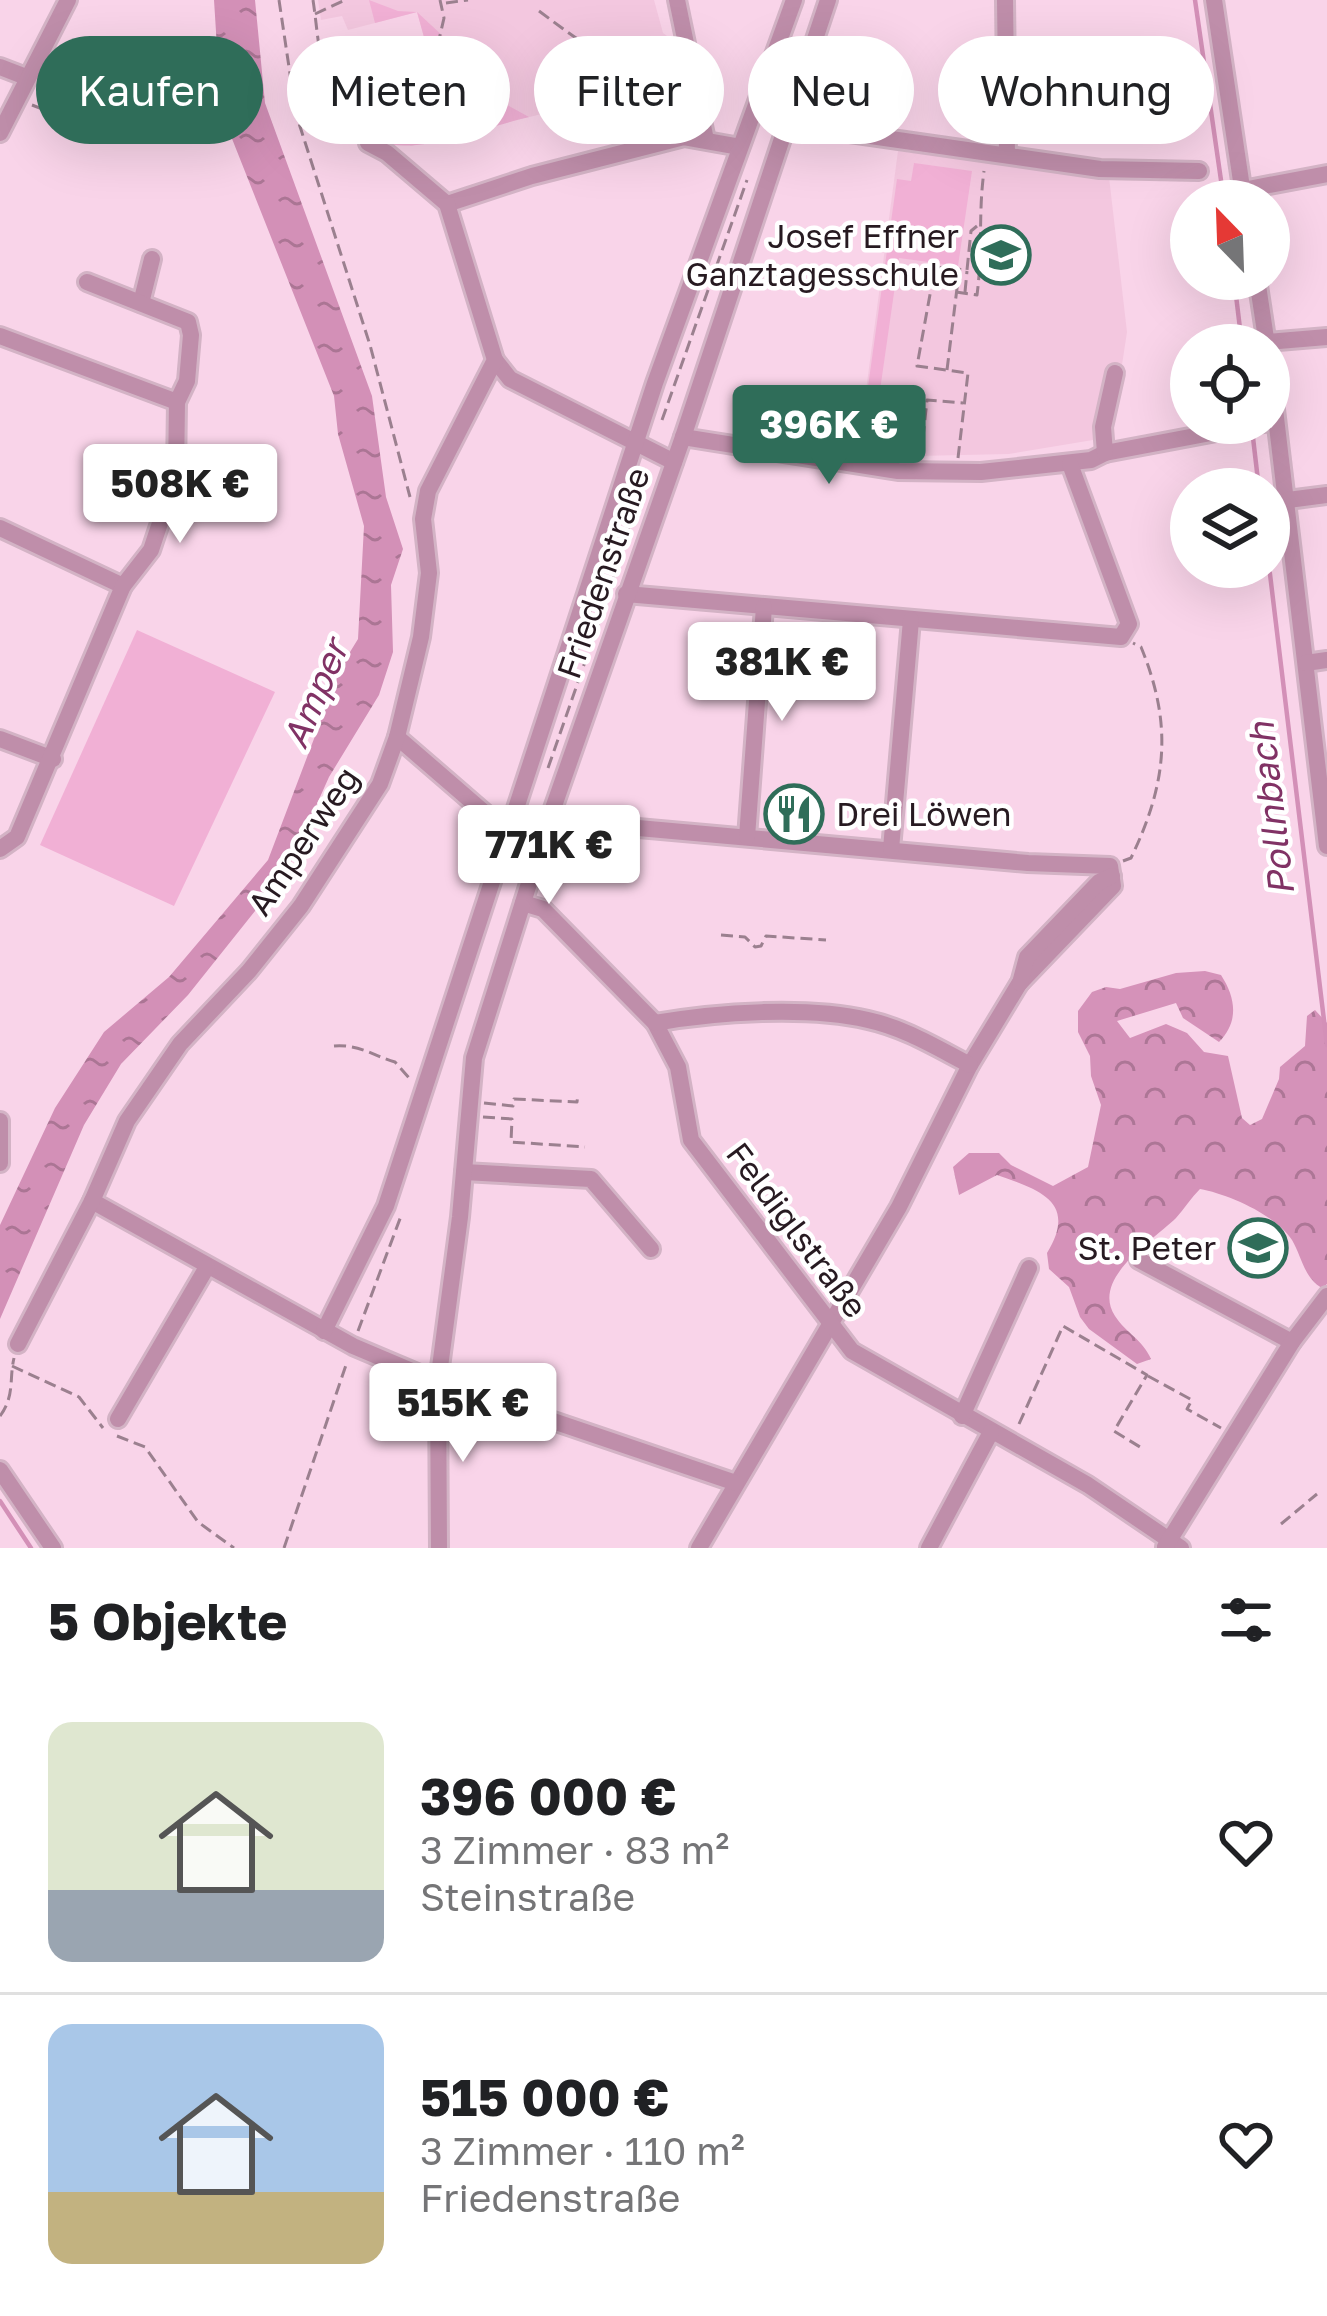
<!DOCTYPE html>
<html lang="de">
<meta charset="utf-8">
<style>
:root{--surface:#fff;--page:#f2f2f2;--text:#202124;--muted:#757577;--line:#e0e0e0;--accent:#2f6d59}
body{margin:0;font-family:"Golos Text",sans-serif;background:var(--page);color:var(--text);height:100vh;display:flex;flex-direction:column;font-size:45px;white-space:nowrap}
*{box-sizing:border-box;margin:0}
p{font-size:39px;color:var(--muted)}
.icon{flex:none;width:66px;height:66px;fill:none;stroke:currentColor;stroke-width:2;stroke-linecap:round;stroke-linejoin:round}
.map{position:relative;height:1548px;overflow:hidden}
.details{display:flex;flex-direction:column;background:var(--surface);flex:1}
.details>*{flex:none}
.top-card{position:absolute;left:36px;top:36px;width:1257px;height:108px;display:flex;gap:24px}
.needle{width:78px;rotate:337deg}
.tools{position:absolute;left:1170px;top:180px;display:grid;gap:24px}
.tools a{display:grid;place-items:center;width:120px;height:120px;border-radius:50%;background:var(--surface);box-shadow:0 12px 48px #0002;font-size:60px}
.price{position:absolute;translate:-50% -102px;padding:0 27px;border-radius:12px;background:#fff;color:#222;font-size:39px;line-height:78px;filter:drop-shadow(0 3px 6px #0008)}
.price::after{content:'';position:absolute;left:50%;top:72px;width:36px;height:27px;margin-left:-18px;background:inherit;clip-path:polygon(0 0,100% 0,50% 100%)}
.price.current{background:var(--accent);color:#fff}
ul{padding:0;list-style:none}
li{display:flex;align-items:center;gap:36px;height:300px;padding:0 48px}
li+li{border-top:3px solid var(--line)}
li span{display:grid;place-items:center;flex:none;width:336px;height:240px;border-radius:24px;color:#555}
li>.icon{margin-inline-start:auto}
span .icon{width:144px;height:144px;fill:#fffc;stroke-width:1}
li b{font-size:51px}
h2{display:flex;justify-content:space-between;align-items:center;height:144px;padding:0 48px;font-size:51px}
.chip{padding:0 42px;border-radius:54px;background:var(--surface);box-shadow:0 12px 48px #0002;font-size:42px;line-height:108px}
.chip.current{background:var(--accent);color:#fff}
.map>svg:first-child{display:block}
.built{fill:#f3c7df}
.grass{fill:#f1b0d5}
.forest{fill:url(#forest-crowns)}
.water{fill:url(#water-ripples)}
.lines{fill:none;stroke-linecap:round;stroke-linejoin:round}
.stream{stroke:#d390b7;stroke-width:4.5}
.minor-casing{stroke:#d3b3c5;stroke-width:22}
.path{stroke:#9b808f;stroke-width:3;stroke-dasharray:12 6;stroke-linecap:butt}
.minor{stroke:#bf8eaa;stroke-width:16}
.labels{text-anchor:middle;stroke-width:9;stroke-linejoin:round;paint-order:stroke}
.poi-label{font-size:33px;fill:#271a21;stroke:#fff;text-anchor:end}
.street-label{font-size:33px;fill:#271a21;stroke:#fff}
.water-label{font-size:36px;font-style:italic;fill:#813265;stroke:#fff}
</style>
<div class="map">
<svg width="1327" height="1548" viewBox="0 0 1327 1548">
<defs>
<pattern id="forest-crowns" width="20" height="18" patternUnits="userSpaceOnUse" patternTransform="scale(3)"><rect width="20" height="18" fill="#d592b9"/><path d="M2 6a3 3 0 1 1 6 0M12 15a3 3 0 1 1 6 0" fill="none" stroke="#ad7696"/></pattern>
<pattern id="water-ripples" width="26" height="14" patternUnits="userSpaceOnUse" patternTransform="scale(3)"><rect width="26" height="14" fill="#d390b7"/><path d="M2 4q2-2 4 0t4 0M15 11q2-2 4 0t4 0" fill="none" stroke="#ab7594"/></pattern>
</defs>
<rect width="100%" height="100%" fill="#f9d4e9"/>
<g class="built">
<polygon points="318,0 654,0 663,33 675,42 681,80 411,146 343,77 429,55 417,12 348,30 342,16 321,20"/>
<polygon points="898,151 1109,177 1127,332 1111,437 1009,454 916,456 858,450"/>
</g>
<g class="grass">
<path d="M369 0 398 11 417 12 445 38 451 59 457 64 447 82 468 95 479 78 482 91 529 117C453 135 356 187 330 80L429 55 417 12 375 23Z"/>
<polygon points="914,163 972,171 958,266 899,258 872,446 860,444 897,179 911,181"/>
<polygon points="137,630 275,692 174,906 40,845"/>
</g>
<path class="forest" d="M1205 971 1221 975C1236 998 1239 1022 1219 1042L1183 1018 1176 1003 1117 1021 1130 1038 1166 1024 1187 1033 1204 1052 1228 1056 1242 1118 1250 1125 1262 1119 1279 1079 1280 1067 1305 1046 1307 1016 1315 1010 1327 1023V1284L1322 1288C1304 1278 1302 1257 1292 1240 1276 1215 1228 1194 1200 1189 1191 1198 1184 1209 1176 1218 1155 1239 1090 1278 1115 1316 1126 1333 1143 1340 1151 1359L1137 1364 1089 1329 1080 1317 1069 1287 1049 1269 1047 1253C1078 1202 1040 1190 997 1175L959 1195 953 1167 969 1153H999L1011 1165 1053 1186 1088 1167 1101 1105 1091 1076 1090 1056 1078 1032V1011L1092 992 1106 987 1120 989 1176 973Z"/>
<polygon class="water" points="214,0 255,0 265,103 372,396 386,497 403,549 391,585 393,652 379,695 329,777 287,871 188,995 121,1064 84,1125 0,1319 0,1225 55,1108 104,1032 169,977 268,860 342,665 358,639 364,526 338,434 334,396 221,111"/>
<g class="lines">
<g class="stream">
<polyline points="1195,0 1224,201"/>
<polyline points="1234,279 1242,345"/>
<polyline points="1252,429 1259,489"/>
<polyline points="1269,566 1327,1045"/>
<polyline points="0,1501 31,1548"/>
</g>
<defs>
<g id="minor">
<polyline points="677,0 706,140"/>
<polyline points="1005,0 1007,154"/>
<polyline points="1214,0 1244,201"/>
<polyline points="0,67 26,77"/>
<polyline points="787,124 1100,169 1199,171"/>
<polyline points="0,133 68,0"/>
<polyline points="1243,190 1327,174"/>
<polyline points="447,204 532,176 684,137 740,147"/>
<polyline points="1257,279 1267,345"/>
<polyline points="141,303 152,259"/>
<polyline points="0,336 177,402"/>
<polyline points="1267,342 1327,337"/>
<polyline points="1269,359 1327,846"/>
<polyline points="495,360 510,379 674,462"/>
<polyline points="683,437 898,471 981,472 1091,460 1105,453 1264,423"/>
<polyline points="1105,453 1103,427 1115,373"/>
<polyline points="1288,500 1327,495"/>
<polyline points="0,528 123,586"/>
<polyline points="626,594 1121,637 1129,624 1070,464"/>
<polyline points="1306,663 1327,660"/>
<polyline points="397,737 508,833 540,849"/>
<polyline points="0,739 53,759"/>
<polyline points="549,820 1028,863 1110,866 1113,886 1019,984 970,1065 899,1207 699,1548"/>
<polyline points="747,837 764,607"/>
<polyline points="0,849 17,837 123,586 151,550 176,475 177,402 187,381 191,335 188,322 87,282"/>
<polyline points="891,849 911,620"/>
<polyline points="523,903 543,909 655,1023 678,1067 691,1140 852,1351 1088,1485 1181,1548"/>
<polyline points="1020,983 1027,957 1099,882 1112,876"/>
<path d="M655 1023C717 1012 807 1006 868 1020 905 1028 937 1048 970 1065"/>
<polyline points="0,1121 0,1163"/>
<polyline points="464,1172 591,1179 651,1249"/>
<polyline points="92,1201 353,1346 438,1382 736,1483"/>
<polyline points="1139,1260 1292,1342"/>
<polyline points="324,1331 386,1206 655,383 794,0"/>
<polyline points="18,1344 92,1201 127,1121 180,1044 249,971 301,906 380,784 397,737 421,637 429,573 423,519 428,491 495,360 447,204 387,153 368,143"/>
<polyline points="962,1416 1029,1268"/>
<polyline points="118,1419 207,1267"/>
<polyline points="0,1470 53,1548"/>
<polyline points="1165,1547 1292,1342 1327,1296"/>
<polyline points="439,1548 438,1382 460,1217 474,1058 549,820 683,437 828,0"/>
<polyline points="929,1548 991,1432"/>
</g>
</defs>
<use href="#minor" class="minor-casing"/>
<g class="path">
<polyline points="279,0 296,114 370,345 410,497"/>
<path d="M313 0C320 46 320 105 356 137"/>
<polyline points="446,3 468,0"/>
<path d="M539 11C588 47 605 65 669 56"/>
<polyline points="315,14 345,0"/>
<polyline points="32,105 92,129"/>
<polyline points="397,143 422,113 444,18 440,0"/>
<path d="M956 292 977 295C983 249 978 216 984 171"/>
<polyline points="965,292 967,271"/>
<polyline points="947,370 959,272"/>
<polyline points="662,420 747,180"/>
<polyline points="921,456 927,400 963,403"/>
<polyline points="958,458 968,373 917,366 935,267 967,270 971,231 977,226"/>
<polyline points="611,586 644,475"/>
<polyline points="548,768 608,596"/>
<path d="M1123 861 1131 858C1167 783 1173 725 1141 647L1133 643"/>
<polyline points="721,935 745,937 755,947 761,946 766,936 826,940"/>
<path d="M334 1046C359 1044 374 1056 395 1062L410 1079"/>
<polyline points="484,1103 513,1106 514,1099 577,1102 578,1094"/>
<polyline points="483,1117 512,1119 511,1142 585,1147"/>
<polyline points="358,1331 401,1216"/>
<polyline points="12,1366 79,1397 103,1428"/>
<polyline points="1148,1376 1192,1400 1187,1409 1221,1428"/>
<path d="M0 1416C15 1396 9 1379 14 1358"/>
<polyline points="1019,1424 1063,1326 1147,1375 1114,1431 1140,1447"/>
<polyline points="117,1436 145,1447 198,1522 234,1548"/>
<polyline points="1281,1524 1317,1494"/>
<polyline points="284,1548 347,1362"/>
</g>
<use href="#minor" class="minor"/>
</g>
<defs>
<symbol id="school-ring" viewBox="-11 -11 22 22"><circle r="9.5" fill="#fff" stroke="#2f6d59" stroke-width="1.5"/><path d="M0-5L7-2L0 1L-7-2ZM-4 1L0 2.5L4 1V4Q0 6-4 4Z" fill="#2f6d59"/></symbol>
<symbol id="restaurant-ring" viewBox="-11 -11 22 22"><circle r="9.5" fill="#fff" stroke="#2f6d59" stroke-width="1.5"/><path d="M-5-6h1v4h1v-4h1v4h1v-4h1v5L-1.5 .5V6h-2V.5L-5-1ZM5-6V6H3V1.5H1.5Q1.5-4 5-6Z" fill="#2f6d59"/></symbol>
</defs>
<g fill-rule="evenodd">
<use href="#school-ring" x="968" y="222" width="66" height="66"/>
<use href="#restaurant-ring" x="761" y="781" width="66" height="66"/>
<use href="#school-ring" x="1225" y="1215" width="66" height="66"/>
</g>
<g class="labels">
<g class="poi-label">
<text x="959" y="248">Josef Effner<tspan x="959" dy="38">Ganztagesschule</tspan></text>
<text x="836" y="826" text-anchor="start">Drei Löwen</text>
<text x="1216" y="1260">St. Peter</text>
</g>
<g class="street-label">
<text transform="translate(603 573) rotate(-71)" y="12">Friedenstraße</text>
<text transform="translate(303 841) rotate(-56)" y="12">Amperweg</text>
<text transform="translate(797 1230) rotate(53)" y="12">Feldiglstraße</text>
</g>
<g class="water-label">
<text transform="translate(315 694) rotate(-67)" y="13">Amper</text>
<text transform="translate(1271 809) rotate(-97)" y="13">Pollnbach</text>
</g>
</g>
</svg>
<div class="tools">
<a><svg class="needle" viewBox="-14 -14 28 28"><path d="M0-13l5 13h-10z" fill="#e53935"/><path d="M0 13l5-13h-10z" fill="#757577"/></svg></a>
<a><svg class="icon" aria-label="locate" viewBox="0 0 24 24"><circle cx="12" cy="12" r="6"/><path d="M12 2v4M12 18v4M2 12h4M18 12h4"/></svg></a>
<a><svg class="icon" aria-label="layers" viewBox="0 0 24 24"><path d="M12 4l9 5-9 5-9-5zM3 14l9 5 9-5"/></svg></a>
</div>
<b class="price current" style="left:829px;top:487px">396K €</b>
<b class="price" style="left:180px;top:546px">508K €</b>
<b class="price" style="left:782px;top:724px">381K €</b>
<b class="price" style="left:549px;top:907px">771K €</b>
<b class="price" style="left:463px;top:1465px">515K €</b>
<div class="top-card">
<a class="chip current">Kaufen</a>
<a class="chip">Mieten</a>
<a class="chip">Filter</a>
<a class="chip">Neu</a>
<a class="chip">Wohnung</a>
</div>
</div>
<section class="details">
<h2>5 Objekte<svg class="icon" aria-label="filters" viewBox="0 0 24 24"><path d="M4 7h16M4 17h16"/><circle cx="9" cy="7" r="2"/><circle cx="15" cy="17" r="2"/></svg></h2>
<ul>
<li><span style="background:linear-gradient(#dfe7d0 70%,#9aa5b1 0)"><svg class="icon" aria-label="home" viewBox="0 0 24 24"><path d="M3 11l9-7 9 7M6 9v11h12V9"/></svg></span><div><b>396 000 €</b><p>3 Zimmer · 83 m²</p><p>Steinstraße</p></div><svg class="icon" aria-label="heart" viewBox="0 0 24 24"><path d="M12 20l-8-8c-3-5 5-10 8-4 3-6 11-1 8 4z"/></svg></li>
<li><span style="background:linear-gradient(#a9c7e8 70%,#c2b280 0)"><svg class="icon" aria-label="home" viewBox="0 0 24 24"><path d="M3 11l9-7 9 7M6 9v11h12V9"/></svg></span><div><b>515 000 €</b><p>3 Zimmer · 110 m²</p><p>Friedenstraße</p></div><svg class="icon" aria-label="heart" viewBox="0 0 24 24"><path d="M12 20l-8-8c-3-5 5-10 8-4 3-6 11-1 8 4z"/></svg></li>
</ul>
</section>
